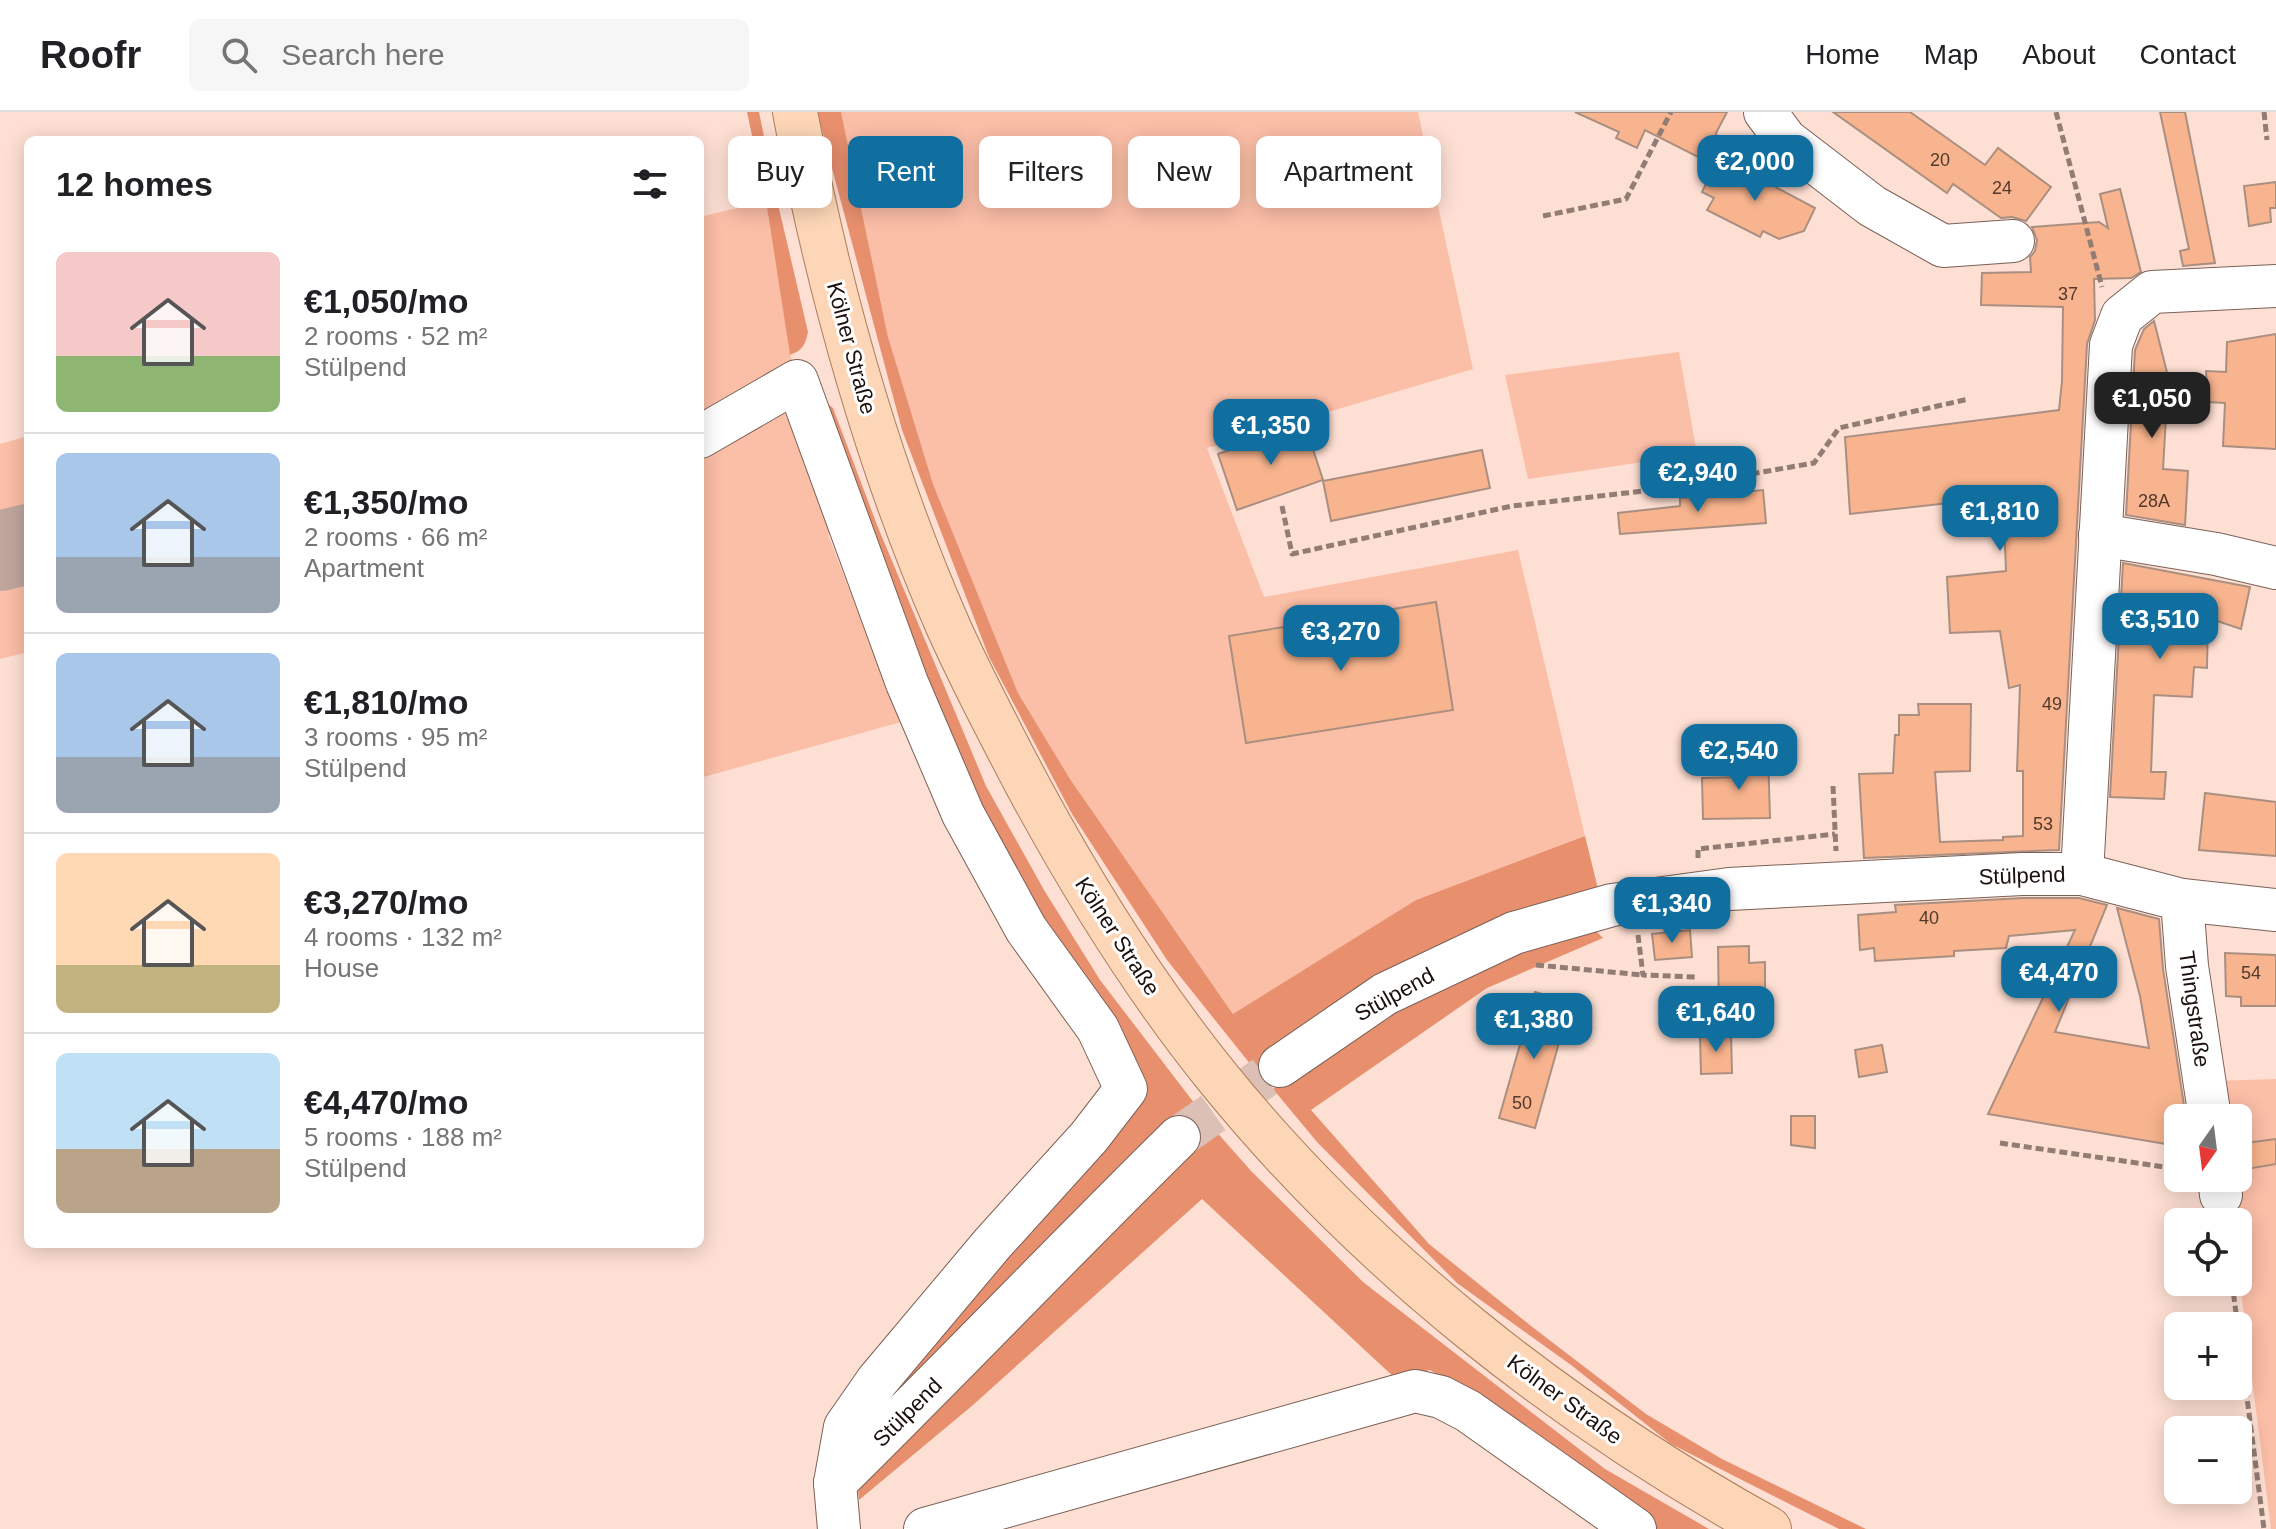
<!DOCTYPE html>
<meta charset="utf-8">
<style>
:root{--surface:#fff;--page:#f6f6f6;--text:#202124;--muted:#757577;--line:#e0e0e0;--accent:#106f9e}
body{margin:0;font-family:Arial,sans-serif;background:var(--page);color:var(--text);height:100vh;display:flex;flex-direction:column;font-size:30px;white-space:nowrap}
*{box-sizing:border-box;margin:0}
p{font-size:26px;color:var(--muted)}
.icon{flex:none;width:44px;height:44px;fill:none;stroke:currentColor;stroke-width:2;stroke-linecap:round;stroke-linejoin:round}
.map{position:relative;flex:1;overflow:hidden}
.panel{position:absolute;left:24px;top:24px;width:680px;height:1112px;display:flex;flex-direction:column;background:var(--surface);border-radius:12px;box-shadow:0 4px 20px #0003}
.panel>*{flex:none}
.hud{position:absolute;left:728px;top:24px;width:760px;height:72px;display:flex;gap:16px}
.needle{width:52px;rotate:194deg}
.fabs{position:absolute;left:2164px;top:992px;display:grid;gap:16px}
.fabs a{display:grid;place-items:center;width:88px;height:88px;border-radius:12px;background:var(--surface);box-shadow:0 4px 20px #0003;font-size:40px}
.price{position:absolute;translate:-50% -68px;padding:0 18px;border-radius:16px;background:var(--accent);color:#fff;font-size:26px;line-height:52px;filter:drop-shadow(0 2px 4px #0008)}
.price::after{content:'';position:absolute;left:50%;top:48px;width:24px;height:18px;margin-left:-12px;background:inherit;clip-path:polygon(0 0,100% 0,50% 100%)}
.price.active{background:#222;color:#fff}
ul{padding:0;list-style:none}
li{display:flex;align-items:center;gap:24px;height:200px;padding:0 32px}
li+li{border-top:2px solid var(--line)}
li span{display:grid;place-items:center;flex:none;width:224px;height:160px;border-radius:12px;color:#555}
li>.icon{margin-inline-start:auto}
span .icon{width:96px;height:96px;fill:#fffc;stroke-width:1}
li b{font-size:34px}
h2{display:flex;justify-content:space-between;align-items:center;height:96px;padding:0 32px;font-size:34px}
.pill{padding:0 28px;border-radius:12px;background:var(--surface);box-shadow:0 4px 20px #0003;font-size:28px;line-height:72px}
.pill.active{background:var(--accent);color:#fff}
header{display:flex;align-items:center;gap:48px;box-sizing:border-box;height:112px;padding:0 40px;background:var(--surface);border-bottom:2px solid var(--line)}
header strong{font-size:38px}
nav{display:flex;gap:44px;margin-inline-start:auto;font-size:28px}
.search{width:560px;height:72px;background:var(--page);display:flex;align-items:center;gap:20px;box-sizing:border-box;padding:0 28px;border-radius:12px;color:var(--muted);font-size:30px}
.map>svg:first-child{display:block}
.green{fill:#fbbea7}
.forest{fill:#e8906e}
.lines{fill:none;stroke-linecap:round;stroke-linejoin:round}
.taxiway{stroke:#bfa69c;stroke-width:80}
.building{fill:#f8b48e;stroke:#aa8f81;stroke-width:2}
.minor-tunnel{stroke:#dcc0b5;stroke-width:42;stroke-dasharray:42 21;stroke-linecap:butt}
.minor-casing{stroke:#7b6157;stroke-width:44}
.major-casing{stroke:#ac7e5b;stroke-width:46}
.path{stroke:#927d74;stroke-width:5;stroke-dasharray:8 4;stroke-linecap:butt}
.minor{stroke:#fff;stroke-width:42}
.major{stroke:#fcd6b6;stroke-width:44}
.labels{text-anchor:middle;stroke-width:6;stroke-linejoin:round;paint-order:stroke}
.number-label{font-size:18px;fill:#52392c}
.street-label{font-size:22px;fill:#1b100c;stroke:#fff}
</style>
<header>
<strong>Roofr</strong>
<div class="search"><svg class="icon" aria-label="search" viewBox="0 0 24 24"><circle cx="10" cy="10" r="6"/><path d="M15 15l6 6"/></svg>Search here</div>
<nav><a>Home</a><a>Map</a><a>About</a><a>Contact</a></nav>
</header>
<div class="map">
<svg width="2276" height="1417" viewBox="0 0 2276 1417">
<rect width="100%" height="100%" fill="#fedfd3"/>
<g class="green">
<polygon points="841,0 1418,0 1473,257 1207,336 1264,485 1518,438 1585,724 1416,788 1234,903 1070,667 1018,581 933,372 888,225"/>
<polygon points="766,89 790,242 848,409 828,423 901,610 700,666 700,105"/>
<polygon points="1679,240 1697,342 1528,367 1505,263"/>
<polygon points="28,324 28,540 0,547 0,332"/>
<polygon points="2276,967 2276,1417 2271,1417 2238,1156 2238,1110 2232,1110 2227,1066 2238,1066 2238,1006 2219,1006 2214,969"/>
</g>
<g class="forest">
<path d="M747 0H759L777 88 808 220C805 233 803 238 790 243L766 89Z"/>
<polygon points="817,0 841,0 888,225 933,372 1018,581 1070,667 1233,902 1416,788 1585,724 1600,785 1394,869 1255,958 1167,848 1072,702 989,545 902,318"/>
<polygon points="827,291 833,296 877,413 986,674 1044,778 1100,868 1198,996 847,1338 1143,973 1094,901 939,623"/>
<polygon points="1589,812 1603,826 1487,876 1311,998 1429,1132 1531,1214 1646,1302 1722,1347 1866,1417 1839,1417 1671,1332 1571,1253 1457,1171 1317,1030 1273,977 1424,869"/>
<polygon points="1206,1008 1252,1060 1363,1170 1605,1357 1709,1417 1649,1417 1468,1282 1430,1258 1396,1267 1202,1087 973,1293 859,1388 858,1376 1024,1191"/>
</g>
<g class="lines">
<polyline class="taxiway" points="0,439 28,432"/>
</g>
<g class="building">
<polygon points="1575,0 1727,0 1716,21 1718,27 1706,49 1645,18 1637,36 1616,26 1619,20"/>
<polygon points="1833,0 1910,0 1985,53 1998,36 2051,75 2026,109 2012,105 2001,106 1953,72 1947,81"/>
<polygon points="2160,0 2185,0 2215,151 2183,154 2180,139 2189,137"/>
<polygon points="1719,45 1815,96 1804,119 1779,127 1763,119 1760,125 1707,98 1714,86 1702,80"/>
<polygon points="2276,70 2276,96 2270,96 2271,110 2249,114 2244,74"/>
<polygon points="2120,77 2141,160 2131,166 2094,167 2095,208 2087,232 2059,738 1864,746 1859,662 1893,661 1895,623 1899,623 1899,603 1919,603 1918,592 1971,592 1970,659 1935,660 1940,730 2003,728 2003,725 2023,724 2023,659 2017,659 2020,573 2009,576 2000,519 1950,521 1947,465 2006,459 2003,385 1850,402 1845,325 2059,298 2062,269 2063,195 1981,193 1982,161 2031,160 2030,145 2035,139 2037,128 2032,115 2099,110 2108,116 2100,82"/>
<polygon points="2154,209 2174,288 2167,288 2163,357 2188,359 2185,413 2126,403 2135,238 2144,217"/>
<polygon points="2276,222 2276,337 2223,334 2225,291 2208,290 2206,259 2226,260 2227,230"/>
<polygon points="1305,313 1323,368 1237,398 1218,342"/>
<polygon points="1482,338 1490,376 1331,409 1323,369"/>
<polygon points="1763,378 1766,411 1620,422 1618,401 1680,394 1680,386"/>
<polygon points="2123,451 2250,475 2241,517 2208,506 2207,556 2194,555 2192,585 2154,583 2151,660 2166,660 2164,687 2110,685"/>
<polygon points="1436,490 1453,598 1246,631 1229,524"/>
<polygon points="1743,642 1768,642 1770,706 1703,707 1702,666 1743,665"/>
<polygon points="2205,681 2276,690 2276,744 2199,738"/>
<polygon points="2023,786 2079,786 2107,793 2055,920 2149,936 2140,884 2117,796 2159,807 2163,857 2186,1006 2178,1006 2178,1034 1988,1002 2075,818 2009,824 2006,836 1954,839 1954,844 1875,849 1874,836 1860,838 1858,803 1896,800 1895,793"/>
<polygon points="1690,818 1692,845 1655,848 1652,822"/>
<polygon points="1749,834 1749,851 1765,850 1765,899 1719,899 1718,835"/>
<polygon points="2225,841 2276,843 2276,894 2241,894 2241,885 2226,884"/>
<polygon points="1535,880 1567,889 1563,904 1566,906 1535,1016 1499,1006"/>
<polygon points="1700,922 1731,922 1732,961 1701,962"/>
<polygon points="1882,933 1887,960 1859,965 1855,938"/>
<polygon points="1791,1004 1815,1004 1815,1036 1791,1033"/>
<polygon points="2276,1027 2276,1052 2241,1058 2238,1052 2238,1032"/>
</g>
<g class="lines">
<polyline class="minor-tunnel" points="1179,1025 1280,954"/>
<defs>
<g id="minor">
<polyline points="1765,0 1786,28 1872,94 1943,134 2013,129"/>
<polyline points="700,325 797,269 907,571 963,702 1026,817 1098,917 1126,977 1089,1025 993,1131 877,1269 845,1315 835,1371"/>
<polyline points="2100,423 2216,442 2276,456"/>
<polyline points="2082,762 2111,233 2122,204 2152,180 2276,174"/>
<polyline points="2182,788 2187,854 2210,1006"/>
<polyline points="1280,954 1385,882 1514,821 1612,793 1729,777 2022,762 2082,762 2182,788 2276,798"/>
<polyline points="2219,1066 2221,1083"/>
<path d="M839 1417 835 1371C951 1257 1063 1139 1179 1025"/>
<polyline points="925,1417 1415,1279 1441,1285 1468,1299 1635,1417"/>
</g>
<path id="major" d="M795 0C828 175 876 350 948 514 972 568 1000 621 1028 674 1083 776 1145 876 1218 966 1367 1150 1563 1303 1769 1417"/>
</defs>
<use href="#minor" class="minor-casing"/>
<use href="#major" class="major-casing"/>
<g class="path">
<polyline points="2056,0 2102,175"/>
<polyline points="2264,0 2267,28"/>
<polyline points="1543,104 1626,87 1671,0"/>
<polyline points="1282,394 1292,442 1512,394 1670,376 1814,351 1839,316 1969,287"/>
<polyline points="1833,674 1836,739"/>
<polyline points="1698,746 1698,737 1835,722"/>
<polyline points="1638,823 1643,863 1695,865"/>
<polyline points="1536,853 1643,863"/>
<polyline points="2000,1031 2178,1057"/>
<polyline points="2232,1170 2264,1417"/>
</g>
<use href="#minor" class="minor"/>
<use href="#major" class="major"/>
</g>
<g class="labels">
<g class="number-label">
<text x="1940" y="54">20</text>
<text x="2002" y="82">24</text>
<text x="2068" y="188">37</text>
<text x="2154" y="395">28A</text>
<text x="2052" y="598">49</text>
<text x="2043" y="718">53</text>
<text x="1929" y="812">40</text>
<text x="2251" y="867">54</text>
<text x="1522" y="997">50</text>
</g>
<g class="street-label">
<text transform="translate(852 236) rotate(75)" y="8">Kölner Straße</text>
<text transform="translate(2022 763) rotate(-2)" y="8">Stülpend</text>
<text transform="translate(1118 824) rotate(57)" y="8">Kölner Straße</text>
<text transform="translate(1394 882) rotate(-29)" y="8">Stülpend</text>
<text transform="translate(2195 897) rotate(82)" y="8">Thingstraße</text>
<text transform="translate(1565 1287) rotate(36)" y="8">Kölner Straße</text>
<text transform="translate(907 1300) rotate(-45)" y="8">Stülpend</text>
</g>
</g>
</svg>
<div class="fabs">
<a><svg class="needle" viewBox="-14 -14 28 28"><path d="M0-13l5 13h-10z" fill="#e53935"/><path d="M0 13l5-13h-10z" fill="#757577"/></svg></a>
<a><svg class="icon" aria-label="locate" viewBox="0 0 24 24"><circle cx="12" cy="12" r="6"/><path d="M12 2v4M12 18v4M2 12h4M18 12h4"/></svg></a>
<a>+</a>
<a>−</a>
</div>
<b class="price" style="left:1755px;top:91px">€2,000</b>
<b class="price active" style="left:2152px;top:328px">€1,050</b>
<b class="price" style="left:1271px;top:355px">€1,350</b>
<b class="price" style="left:1698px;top:402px">€2,940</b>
<b class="price" style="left:2000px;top:441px">€1,810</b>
<b class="price" style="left:2160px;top:549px">€3,510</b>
<b class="price" style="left:1341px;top:561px">€3,270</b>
<b class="price" style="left:1739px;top:680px">€2,540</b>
<b class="price" style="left:1672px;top:833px">€1,340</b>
<b class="price" style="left:2059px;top:902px">€4,470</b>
<b class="price" style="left:1716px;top:942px">€1,640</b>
<b class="price" style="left:1534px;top:949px">€1,380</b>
<div class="hud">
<a class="pill">Buy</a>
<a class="pill active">Rent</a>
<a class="pill">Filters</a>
<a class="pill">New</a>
<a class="pill">Apartment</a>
</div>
<section class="panel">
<h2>12 homes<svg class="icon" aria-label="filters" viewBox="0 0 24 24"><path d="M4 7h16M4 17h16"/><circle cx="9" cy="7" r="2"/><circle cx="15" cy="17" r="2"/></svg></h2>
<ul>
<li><span style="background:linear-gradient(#f6c9c9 65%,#8fb573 0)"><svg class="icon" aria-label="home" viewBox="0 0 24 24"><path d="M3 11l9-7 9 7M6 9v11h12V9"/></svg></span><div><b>€1,050/mo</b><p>2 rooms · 52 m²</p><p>Stülpend</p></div></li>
<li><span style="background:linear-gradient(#a9c7e8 65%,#9aa5b1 0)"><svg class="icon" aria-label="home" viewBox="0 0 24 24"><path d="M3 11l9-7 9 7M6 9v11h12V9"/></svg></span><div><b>€1,350/mo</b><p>2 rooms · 66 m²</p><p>Apartment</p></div></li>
<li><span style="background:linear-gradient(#a9c7e8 65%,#9aa5b1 0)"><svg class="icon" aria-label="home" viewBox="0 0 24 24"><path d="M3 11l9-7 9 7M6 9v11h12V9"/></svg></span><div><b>€1,810/mo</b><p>3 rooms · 95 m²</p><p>Stülpend</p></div></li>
<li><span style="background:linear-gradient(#ffd9b3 70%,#c2b280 0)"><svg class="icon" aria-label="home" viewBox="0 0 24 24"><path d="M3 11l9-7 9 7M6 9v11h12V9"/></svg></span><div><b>€3,270/mo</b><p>4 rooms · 132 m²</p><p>House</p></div></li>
<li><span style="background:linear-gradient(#bfe0f5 60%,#b9a48a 0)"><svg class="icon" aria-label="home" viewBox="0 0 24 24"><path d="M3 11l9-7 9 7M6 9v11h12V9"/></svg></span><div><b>€4,470/mo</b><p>5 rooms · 188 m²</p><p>Stülpend</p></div></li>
</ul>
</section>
</div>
